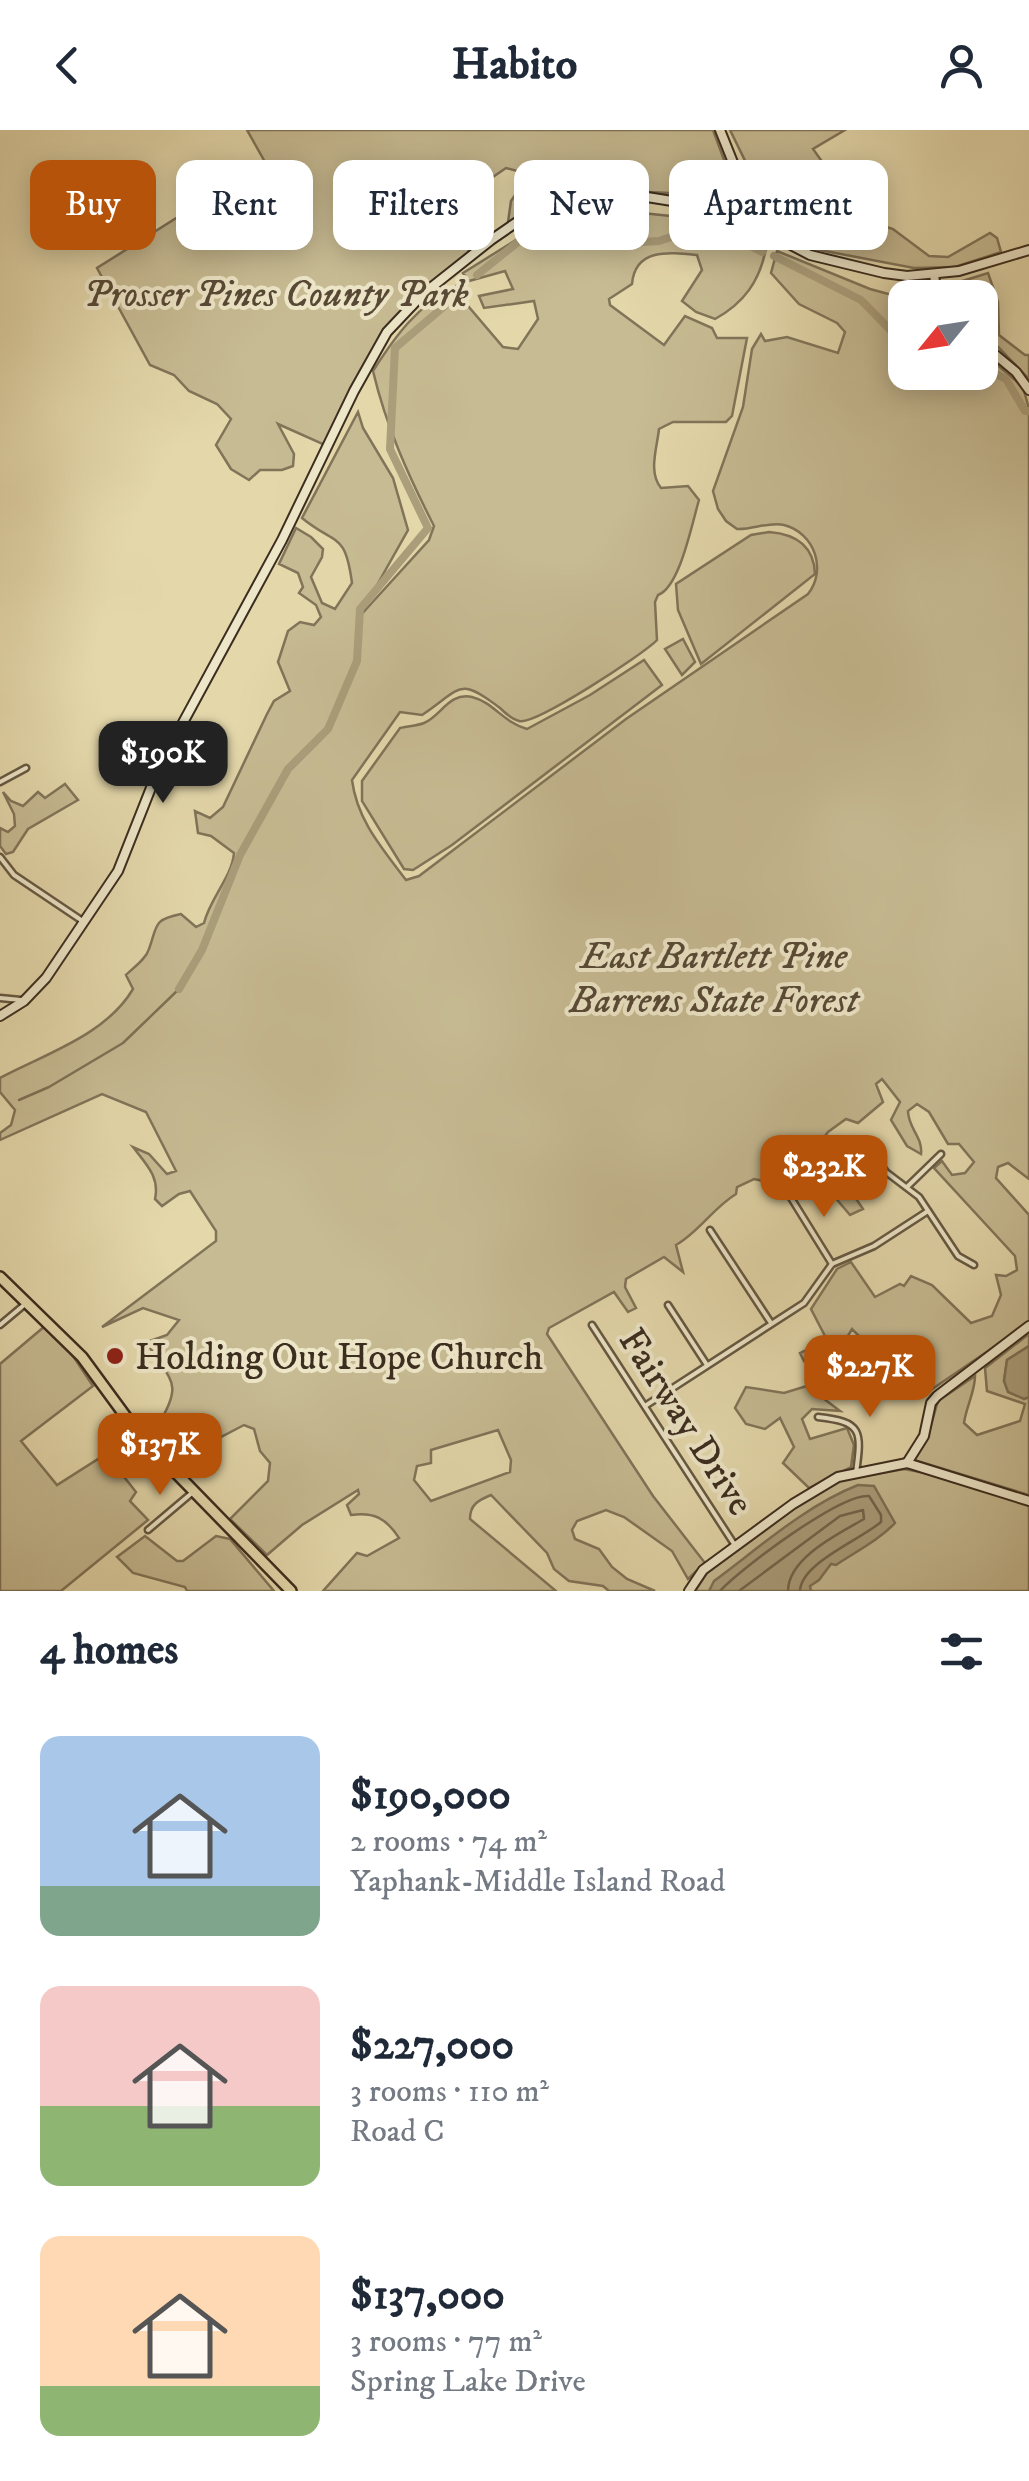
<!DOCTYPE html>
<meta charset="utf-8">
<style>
:root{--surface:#fff;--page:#f2f2f3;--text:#1f2937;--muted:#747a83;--accent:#b45309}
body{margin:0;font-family:"IM FELL DW Pica",serif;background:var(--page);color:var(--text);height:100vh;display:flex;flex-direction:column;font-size:38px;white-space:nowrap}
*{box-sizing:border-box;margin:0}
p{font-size:32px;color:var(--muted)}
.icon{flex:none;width:55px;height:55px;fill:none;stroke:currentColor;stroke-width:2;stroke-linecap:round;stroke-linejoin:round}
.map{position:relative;height:1461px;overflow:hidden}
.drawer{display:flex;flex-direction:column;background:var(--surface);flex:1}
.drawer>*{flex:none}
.top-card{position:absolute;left:30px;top:30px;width:970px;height:90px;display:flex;gap:20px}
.needle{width:65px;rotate:240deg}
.controls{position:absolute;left:888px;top:150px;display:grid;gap:20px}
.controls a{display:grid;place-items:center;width:110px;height:110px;border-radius:20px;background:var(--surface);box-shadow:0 5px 25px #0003;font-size:50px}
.price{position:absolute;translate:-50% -85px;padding:0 22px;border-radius:20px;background:var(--accent);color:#fff;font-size:32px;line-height:65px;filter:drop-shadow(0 2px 5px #0008)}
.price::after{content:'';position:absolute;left:50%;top:60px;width:30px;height:22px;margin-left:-15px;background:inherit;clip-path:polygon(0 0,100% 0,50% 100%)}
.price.current{background:#222;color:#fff}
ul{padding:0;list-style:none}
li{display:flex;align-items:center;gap:30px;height:250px;padding:0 40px}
li span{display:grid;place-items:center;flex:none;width:280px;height:200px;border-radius:20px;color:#555}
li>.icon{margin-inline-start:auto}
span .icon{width:120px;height:120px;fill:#fffc;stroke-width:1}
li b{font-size:42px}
h2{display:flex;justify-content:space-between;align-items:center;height:120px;padding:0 40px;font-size:42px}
.pill{padding:0 35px;border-radius:20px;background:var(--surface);box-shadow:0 5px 25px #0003;font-size:35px;line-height:90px}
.pill.current{background:var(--accent);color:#fff}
header{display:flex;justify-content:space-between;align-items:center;height:130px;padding:0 40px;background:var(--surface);font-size:45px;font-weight:700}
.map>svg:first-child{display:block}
.green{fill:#c7bb93;stroke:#817459;stroke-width:2.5;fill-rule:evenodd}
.water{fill:#ab9e7b;stroke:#7e7156;stroke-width:2.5}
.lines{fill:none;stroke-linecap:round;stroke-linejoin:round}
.shore{stroke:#73664d;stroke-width:2.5}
.stream{stroke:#7e7156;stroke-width:2.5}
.river{stroke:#ab9e7b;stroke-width:8}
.street-casing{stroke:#655842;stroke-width:9}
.secondary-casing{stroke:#3b2d1f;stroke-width:12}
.primary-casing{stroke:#3b2d1f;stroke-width:14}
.street{stroke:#ede6c8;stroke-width:4}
.secondary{stroke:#ede6c8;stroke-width:8}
.primary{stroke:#e4d8ab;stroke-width:9}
.poi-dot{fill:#8f2418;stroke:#ede6c8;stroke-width:4}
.labels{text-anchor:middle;stroke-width:8;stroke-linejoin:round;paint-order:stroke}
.park-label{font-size:38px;font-style:italic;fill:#574936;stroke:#ede6c8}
.poi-label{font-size:38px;fill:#3b2d1f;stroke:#ede6c8;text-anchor:start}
.street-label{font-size:38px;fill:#3b2d1f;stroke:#ede6c8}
</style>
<header><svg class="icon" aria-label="back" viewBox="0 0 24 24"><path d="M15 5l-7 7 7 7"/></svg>Habito<svg class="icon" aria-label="person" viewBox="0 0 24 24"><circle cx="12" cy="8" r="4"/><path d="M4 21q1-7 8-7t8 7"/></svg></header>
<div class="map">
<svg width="1029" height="1461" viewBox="0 0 1029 1461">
<rect width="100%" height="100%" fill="#e4d8ab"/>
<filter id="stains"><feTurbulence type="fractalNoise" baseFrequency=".002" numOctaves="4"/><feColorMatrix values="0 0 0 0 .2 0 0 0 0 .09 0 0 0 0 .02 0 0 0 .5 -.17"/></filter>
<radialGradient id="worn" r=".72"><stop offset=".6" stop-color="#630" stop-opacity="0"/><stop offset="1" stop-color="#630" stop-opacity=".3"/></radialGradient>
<g class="green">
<path d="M247 0H713L739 70 732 79 691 64 627 61 555 69 508 92 511 71 523 54 521 42 506 38 490 49 488 72C477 64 475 54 463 46L451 56C454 75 462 109 471 125L405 180 384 207 327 316 278 294 294 324 293 336 282 340H260L249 350 231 339 216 315 231 289 217 274 189 261 174 245 150 235 97 138 265 32Z"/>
<polygon points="730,0 845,0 813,19 863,89 893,99 929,126 948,127 990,103 997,108 1001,122 955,137 914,138 804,117 780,102"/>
<path d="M575 83H642L709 90 766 118C760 151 744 173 715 189L696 182 682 171 702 140 697 125C669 122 635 118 632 154L609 169 610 175 664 215 685 186 712 198 717 208H747L732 286 726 292H673L659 299C657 318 648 342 661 358L688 356 699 370C692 393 680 457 658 465L655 472 657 510C644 524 534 596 519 591 512 589 505 583 500 578 458 546 462 558 422 585L400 582 352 650C357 690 382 718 406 750L419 746 626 589 808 464C827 440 815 403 784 395 770 391 752 400 737 399L726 391 718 379 713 361 743 277 752 219 761 204 765 211 787 207 838 223 845 202 837 193 799 174 771 143 777 121 870 159 892 165 920 155 931 167 905 168V242H980V220L1023 257 1029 279V1049L1008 1033 998 1037 996 1048 1029 1085V1193L922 1266 916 1256 928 1248 926 1230 899 1217 865 1212 852 1199 841 1217 854 1250 848 1255 827 1220 804 1231 800 1223 827 1210 811 1179 837 1139 851 1132 875 1167 900 1154 904 1156 911 1146 932 1155 971 1193 992 1186 1001 1165 996 1145 1006 1146 1017 1140 1015 1126 934 1038 942 1031 952 1045 965 1043 974 1032 959 1014H948L929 982 917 974 908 981C908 998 923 1007 921 1024L907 1016 891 990 900 972 882 949 876 954 883 972 858 993 846 989 828 1002 822 1010 840 1033 842 1048 863 1079 850 1085 822 1052 811 1031 796 1023 768 1052 754 1049 737 1057 736 1064C713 1078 699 1102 676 1115L683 1142 664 1127 626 1149 625 1157 636 1178 628 1182 614 1162 549 1198 547 1204 653 1366 705 1433 688 1449 672 1421 624 1387 606 1380 577 1391 572 1400 575 1409 599 1419 612 1437 627 1449 655 1461H609L603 1456 569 1451 554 1439 547 1423 491 1365C479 1370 470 1374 470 1389L556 1461H323L357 1423 367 1426 399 1408C386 1388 374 1382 351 1385L347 1375 359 1364 358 1360 302 1395 267 1425 230 1389 268 1351 270 1333 260 1321 254 1299 244 1295 219 1308 186 1287 165 1301 159 1293C187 1248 165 1249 147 1212L167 1205 179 1190 143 1178 102 1197 216 1111V1101L190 1061 179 1064 162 1076 155 1069C160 1047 146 1034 133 1017L149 1024 167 1044 176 1041 146 982 102 964 0 1010V1003L11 995 15 980 0 962V948C45 924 106 905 133 859L126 845C134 837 146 829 149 819 158 795 152 790 181 784L196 797 204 793C210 768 232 747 234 723L211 706 198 703 195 681 210 688 223 677 267 584 274 571 290 561 278 532 288 501 300 492 314 495 321 487 316 475 299 463 303 457 298 443 279 434 296 398 311 407 323 419 322 427 311 447 322 473 335 479 352 453C345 401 336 416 302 388L358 282 363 298 393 348 408 400 359 487 429 410 434 396C408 345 386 296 373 241 396 205 417 176 456 156L463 170 503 217 518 219 538 189 534 171 484 178 479 166 513 159 505 141 469 151 463 143 551 88ZM498 1300 511 1330 510 1342 431 1371 414 1350 417 1336 431 1333V1320Z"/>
<polygon points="988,143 998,172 999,205 1025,225 1029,225 1029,249 980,198 980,168 950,167 943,160 953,154"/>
<path d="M769 402C795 404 814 415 815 444L701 534 678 480 676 454 751 405Z"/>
<polygon points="683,509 695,532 682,545 665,519"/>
<path d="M644 530 662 555 452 715 413 740 404 739 362 671V651L400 598C407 596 417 596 424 593 441 586 449 562 472 567 493 572 504 593 527 599L590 565Z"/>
<polygon points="65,654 78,670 28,699 13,722 6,724 0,716 0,698 8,702 15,696 14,684 3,662 11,671 23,676 38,662 45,668"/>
<polygon points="45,1196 73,1226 93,1256 21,1311 57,1355 106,1324 136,1362 130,1371 148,1390 61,1461 0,1461 0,1234"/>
<path d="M1029 1204V1216L1007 1230 1004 1251 1024 1269 1029 1267V1365L914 1330 927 1309 938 1271 975 1246C975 1262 966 1277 964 1293L977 1305 1020 1291 1025 1274 987 1261 985 1238Z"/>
<polygon points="807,1256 840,1281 812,1279 802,1289 810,1309 847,1298 854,1315 851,1337 809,1358 783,1333 794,1317 780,1288 765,1299 746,1294 735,1278 746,1257 784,1263"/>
<polygon points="904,1339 942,1346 1029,1374 1029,1461 695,1461 707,1443 795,1378 841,1350"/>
<polygon points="145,1406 177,1431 183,1431 216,1406 230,1409 274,1461 187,1461 185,1457 133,1443 117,1427"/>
</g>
<g class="water">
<polygon points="1029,1216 1029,1267 1024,1269 1008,1262 1004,1251 1007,1230"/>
<path d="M858 1355 874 1356 895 1393C879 1410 855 1422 836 1435L831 1434 819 1450 810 1456 811 1461H709L714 1451C760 1417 805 1376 858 1355Z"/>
</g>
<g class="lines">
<g class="shore">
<path d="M720 1461C740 1439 841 1363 869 1366L881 1385V1392C860 1410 801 1433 800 1461"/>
<path d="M739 1461 840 1386 863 1380 864 1389C838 1404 788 1428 788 1461"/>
</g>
<polyline class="stream" points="19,970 49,957 123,913 179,859"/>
<g class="river">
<polyline points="774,126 861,170 905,215"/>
<polyline points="477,145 539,95 576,87 609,114 659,111 709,94 762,122"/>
<polyline points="980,236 1006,249 1025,281 1029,281"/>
<polyline points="179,859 202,820 240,725 288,639 328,599 357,531 360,479 428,398 390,319 395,218 460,163"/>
</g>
<defs>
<g id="street">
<polyline points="0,652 26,638"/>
<polyline points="0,727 14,745 84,792"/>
<polyline points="0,868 21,870"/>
<polyline points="866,1015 886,1042 919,1067 958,1126 974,1135"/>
<polyline points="907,1057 941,1024"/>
<polyline points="788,1063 832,1134"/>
<polyline points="710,1100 771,1193"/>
<polyline points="668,1175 707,1235"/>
<polyline points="0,1195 24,1175"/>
<polyline points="592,1195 736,1417"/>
<polyline points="645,1276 804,1173 832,1134 874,1116 928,1081"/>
<path d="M818 1287C862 1292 862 1300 856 1343"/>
<polyline points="148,1400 193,1362"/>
</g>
<g id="secondary">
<polyline points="720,0 744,60 738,91"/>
<polyline points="934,144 937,168"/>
<polyline points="980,212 1016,242 1029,260"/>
<polyline points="0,886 24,871 46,848 118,741 160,635 282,410 354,261 387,202 423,164 491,110 517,92 563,74 628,64 691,74 770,104 810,125 884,143 907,146 959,141 1029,120"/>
<polyline points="907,1333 924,1306 931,1273 937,1266 1029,1196"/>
<polyline points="689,1461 703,1440 793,1374 838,1347 907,1333 1029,1371"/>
</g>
<polyline id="primary" points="0,1147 82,1227 140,1306 291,1461"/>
</defs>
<use href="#street" class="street-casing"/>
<use href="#secondary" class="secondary-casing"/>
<use href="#primary" class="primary-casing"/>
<use href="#street" class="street"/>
<use href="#secondary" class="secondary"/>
<use href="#primary" class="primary"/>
</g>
<circle class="poi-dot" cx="115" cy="1226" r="10"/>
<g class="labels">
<g class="park-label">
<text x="276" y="176">Prosser Pines County Park</text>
<text x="714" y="838">East Bartlett Pine<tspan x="714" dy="44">Barrens State Forest</tspan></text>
</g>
<g class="poi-label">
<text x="135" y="1239">Holding Out Hope Church</text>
</g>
<g class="street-label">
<text transform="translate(687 1291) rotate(57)" y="13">Fairway Drive</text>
</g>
</g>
<rect width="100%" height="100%" filter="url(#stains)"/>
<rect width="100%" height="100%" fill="url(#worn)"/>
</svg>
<div class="controls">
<a><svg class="needle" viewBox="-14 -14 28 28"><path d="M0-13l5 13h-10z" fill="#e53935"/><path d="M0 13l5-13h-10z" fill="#747a83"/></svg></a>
</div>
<b class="price current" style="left:163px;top:676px">$190K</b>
<b class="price" style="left:824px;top:1090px">$232K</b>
<b class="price" style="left:870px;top:1290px">$227K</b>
<b class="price" style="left:160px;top:1368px">$137K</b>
<div class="top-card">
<a class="pill current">Buy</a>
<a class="pill">Rent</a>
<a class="pill">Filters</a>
<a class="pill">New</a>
<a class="pill">Apartment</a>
</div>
</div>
<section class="drawer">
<h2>4 homes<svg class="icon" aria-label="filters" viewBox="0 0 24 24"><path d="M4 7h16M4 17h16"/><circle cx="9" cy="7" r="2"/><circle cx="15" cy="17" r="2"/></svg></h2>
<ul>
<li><span style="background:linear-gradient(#a9c7e8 75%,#7fa58c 0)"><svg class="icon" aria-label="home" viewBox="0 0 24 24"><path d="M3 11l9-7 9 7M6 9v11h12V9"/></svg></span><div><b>$190,000</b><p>2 rooms · 74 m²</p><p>Yaphank-Middle Island Road</p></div></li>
<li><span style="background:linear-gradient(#f6c9c9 60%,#8fb573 0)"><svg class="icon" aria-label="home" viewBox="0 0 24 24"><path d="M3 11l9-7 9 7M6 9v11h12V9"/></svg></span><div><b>$227,000</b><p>3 rooms · 110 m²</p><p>Road C</p></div></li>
<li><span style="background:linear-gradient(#ffd9b3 75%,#8fb573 0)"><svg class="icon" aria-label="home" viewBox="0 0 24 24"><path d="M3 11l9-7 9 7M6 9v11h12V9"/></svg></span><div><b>$137,000</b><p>3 rooms · 77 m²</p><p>Spring Lake Drive</p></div></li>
</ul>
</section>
